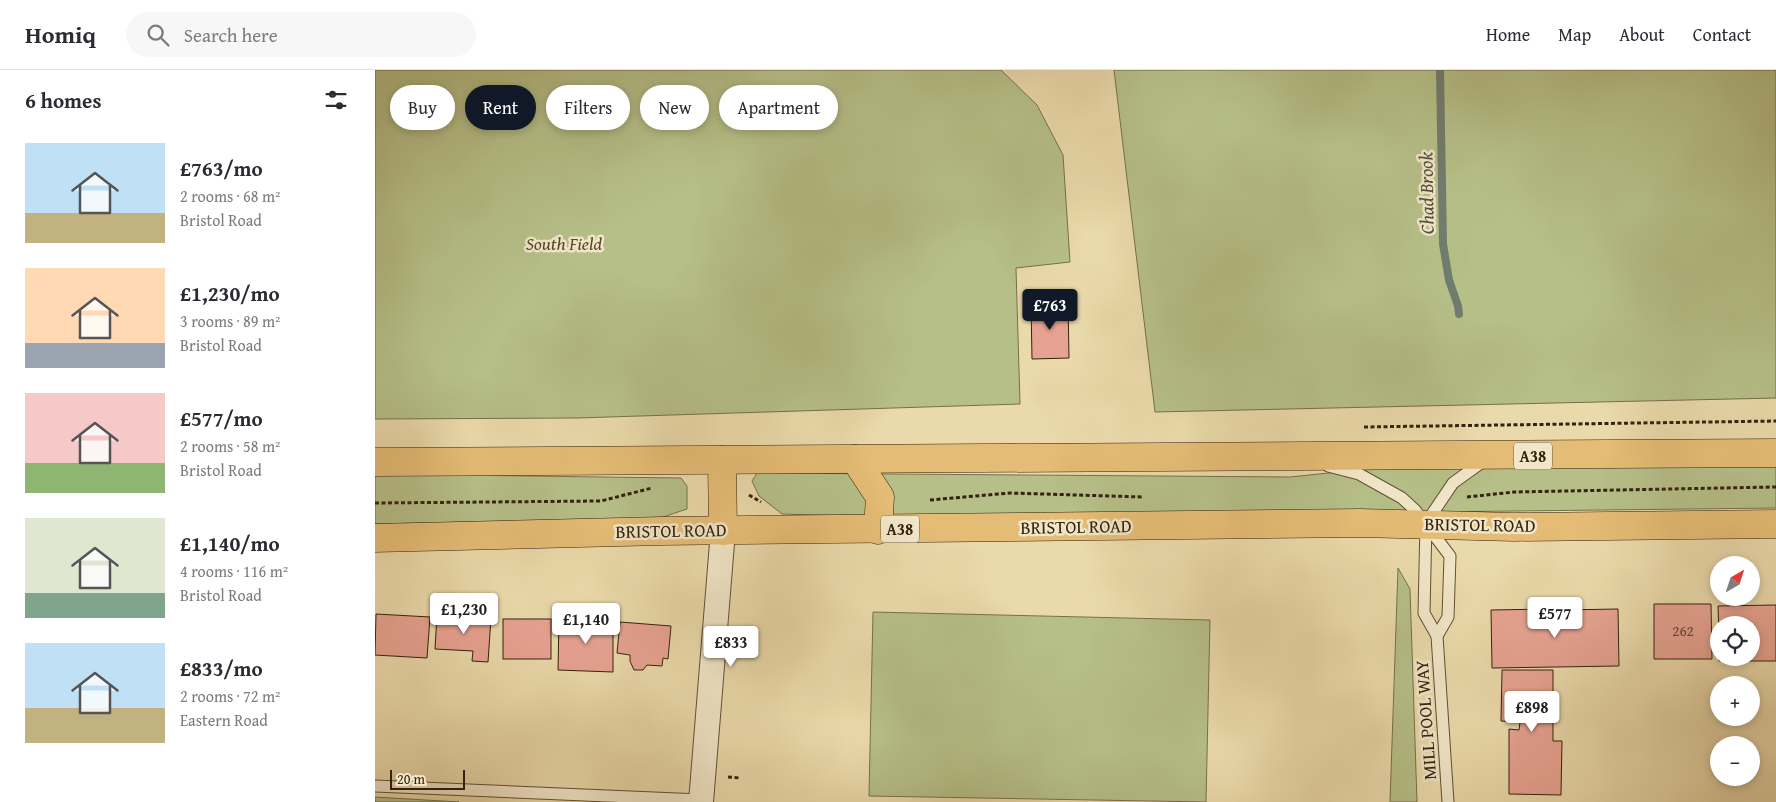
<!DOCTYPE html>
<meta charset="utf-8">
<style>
:root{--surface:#fff;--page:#f7f7f7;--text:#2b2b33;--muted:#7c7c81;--line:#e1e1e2;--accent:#111827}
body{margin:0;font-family:"Gentium Book Plus",serif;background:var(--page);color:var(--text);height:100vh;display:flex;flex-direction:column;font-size:19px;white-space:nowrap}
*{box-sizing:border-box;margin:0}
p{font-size:16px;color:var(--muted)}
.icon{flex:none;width:28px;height:28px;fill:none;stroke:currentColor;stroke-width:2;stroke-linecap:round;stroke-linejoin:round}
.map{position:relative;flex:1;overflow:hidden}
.panel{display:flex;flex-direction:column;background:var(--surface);width:375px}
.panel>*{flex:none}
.top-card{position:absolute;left:15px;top:15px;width:475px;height:45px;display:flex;gap:10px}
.needle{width:32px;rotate:39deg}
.controls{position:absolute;left:1335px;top:486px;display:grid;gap:10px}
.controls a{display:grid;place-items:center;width:50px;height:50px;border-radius:50%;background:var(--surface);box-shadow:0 2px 8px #0003;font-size:25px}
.scale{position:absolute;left:15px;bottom:12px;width:75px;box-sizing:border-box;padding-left:5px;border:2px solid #34220e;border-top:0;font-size:14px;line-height:18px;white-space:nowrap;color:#34220e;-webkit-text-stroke:4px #f1e6c8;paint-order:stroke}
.price{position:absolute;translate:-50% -42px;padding:0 11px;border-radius:5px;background:#fff;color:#222;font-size:16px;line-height:32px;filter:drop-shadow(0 1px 2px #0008)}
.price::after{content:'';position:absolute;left:50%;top:30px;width:15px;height:11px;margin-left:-8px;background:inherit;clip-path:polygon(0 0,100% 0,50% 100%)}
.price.active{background:var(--accent);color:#fff}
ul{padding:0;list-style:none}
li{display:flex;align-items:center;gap:15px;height:125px;padding:0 25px}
li span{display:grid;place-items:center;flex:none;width:140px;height:100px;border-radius:0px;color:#555}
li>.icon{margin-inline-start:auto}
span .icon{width:60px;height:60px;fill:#fffc;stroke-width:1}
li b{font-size:21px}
h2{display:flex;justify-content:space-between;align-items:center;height:60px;padding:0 25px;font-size:21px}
.chip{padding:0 18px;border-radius:22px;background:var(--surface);box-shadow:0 2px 8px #0003;font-size:18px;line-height:45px}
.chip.active{background:var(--accent);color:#fff}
header{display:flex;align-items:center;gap:30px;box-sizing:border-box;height:70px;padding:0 25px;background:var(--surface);border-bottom:1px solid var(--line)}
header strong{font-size:24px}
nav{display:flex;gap:28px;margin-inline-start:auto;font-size:18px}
.search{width:350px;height:45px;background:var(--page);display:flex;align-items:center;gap:12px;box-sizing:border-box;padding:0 18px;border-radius:28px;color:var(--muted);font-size:19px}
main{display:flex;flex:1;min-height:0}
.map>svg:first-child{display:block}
.green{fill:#b6bf88;stroke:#75704b}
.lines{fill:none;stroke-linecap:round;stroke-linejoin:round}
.stream{stroke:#707d6e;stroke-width:8}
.building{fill:#e7a392;stroke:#34220e}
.service-casing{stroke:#625035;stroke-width:13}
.minor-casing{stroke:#625035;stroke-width:26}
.trunk-casing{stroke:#34220e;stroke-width:29}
.path{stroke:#34220e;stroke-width:3;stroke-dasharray:4 2.5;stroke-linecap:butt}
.service{stroke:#f1e6c8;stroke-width:11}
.minor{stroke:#f1e6c8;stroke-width:24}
.trunk{stroke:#e5bc75;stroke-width:28}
.labels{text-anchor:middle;stroke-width:5;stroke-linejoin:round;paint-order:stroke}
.number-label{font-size:15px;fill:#61422f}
.shield{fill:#f1e6c8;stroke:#6d5d46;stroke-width:1}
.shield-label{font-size:16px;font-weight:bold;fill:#34220e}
.park-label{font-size:18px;font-style:italic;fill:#54492c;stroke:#f1e6c8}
.street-label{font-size:18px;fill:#34220e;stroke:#f1e6c8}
.water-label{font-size:19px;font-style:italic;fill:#524f3e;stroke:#f1e6c8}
</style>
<header>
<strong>Homiq</strong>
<div class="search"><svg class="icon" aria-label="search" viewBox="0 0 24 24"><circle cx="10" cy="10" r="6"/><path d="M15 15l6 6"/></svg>Search here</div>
<nav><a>Home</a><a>Map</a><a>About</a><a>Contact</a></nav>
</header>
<main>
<section class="panel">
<h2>6 homes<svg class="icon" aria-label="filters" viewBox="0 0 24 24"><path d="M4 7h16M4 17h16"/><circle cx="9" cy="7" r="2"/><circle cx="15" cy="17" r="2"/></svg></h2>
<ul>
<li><span style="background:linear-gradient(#bfe0f5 70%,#c2b280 0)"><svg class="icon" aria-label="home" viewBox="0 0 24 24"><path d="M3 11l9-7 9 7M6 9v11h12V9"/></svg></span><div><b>£763/mo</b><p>2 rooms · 68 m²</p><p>Bristol Road</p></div></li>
<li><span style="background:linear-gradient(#ffd9b3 75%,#9aa5b1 0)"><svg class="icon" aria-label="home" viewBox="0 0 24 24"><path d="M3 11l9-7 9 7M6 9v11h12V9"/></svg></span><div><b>£1,230/mo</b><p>3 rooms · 89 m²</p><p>Bristol Road</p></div></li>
<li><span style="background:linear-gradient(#f6c9c9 70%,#8fb573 0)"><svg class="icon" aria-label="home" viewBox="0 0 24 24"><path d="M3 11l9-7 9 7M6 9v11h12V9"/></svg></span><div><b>£577/mo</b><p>2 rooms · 58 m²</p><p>Bristol Road</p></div></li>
<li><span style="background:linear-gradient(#dfe7d0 75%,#7fa58c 0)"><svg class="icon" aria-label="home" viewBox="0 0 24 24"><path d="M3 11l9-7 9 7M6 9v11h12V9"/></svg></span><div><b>£1,140/mo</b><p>4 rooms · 116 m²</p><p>Bristol Road</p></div></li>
<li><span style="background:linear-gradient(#bfe0f5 65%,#c2b280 0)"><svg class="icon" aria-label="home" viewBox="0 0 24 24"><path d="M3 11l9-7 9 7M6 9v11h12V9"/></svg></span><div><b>£833/mo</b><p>2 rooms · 72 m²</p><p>Eastern Road</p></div></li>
</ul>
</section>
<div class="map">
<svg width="1401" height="732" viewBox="0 0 1401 732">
<rect width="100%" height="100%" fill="#ead9aa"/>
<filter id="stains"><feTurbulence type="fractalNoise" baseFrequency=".004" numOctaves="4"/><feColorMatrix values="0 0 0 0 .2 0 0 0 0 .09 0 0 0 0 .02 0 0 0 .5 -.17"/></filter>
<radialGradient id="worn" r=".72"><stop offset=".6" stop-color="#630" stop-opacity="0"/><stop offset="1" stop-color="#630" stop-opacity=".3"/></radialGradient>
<g class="green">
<polygon points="0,0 626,0 662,35 688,85 695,192 641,198 645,334 202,348 0,349"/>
<polygon points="739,0 1401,0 1401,328 780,342"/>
<polygon points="1148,395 1401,395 1401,438 539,448 407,444 384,426 377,411 382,403 915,407 982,400"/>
<polygon points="0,404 306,408 312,416 312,439 285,448 0,454"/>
<polygon points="1023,498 1035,519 1042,732 1015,732"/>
<polygon points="498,542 835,550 831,732 494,726"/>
<polygon points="0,727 84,732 0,732"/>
</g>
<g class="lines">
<polyline class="stream" points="1065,0 1068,174 1074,210 1083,236 1084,244"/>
</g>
<g class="building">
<polygon points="693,232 694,288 657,289 656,234"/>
<polygon points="1279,534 1336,534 1337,589 1279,589"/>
<polygon points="1401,535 1401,591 1344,591 1344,588 1376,588 1376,555 1344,555 1344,567 1343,536"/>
<polygon points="1174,539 1175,556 1187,556 1187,540 1243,539 1244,596 1117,598 1116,540"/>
<polygon points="1,544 55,547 52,588 0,585"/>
<polygon points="62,545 116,548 113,592 97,591 98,581 60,579"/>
<polygon points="184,548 238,549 238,602 183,600"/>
<rect x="128" y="549" width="48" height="40"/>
<polygon points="245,552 296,556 293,589 288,588 287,596 272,595 268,600 259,600 255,591 255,585 242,583"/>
<polygon points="1127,600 1178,600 1178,671 1187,671 1186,725 1134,724 1134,659 1144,660 1145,652 1126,651"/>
</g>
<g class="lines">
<defs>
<g id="service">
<polyline points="953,396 984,404 1027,428 1040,440 1075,486 1073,547 1062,566 1049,543 1051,453 1078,413 1110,390"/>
<polyline points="1062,566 1073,732"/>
<polyline points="0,716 326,730"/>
</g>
<polyline id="minor" points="326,732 348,461"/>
<g id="trunk">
<polyline points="480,389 505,427 503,460"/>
<polyline points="347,390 348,461"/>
<polyline points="0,392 1401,383"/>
<polyline points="0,468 287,461 985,453 1139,457 1401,454"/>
</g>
</defs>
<use href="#service" class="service-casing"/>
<use href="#minor" class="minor-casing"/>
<use href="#trunk" class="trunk-casing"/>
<g class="path">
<polyline points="989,357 1401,351"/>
<polyline points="374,425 386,432"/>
<polyline points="1092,427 1139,422 1401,417"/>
<polyline points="555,430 635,423 768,427"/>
<polyline points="0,433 226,431 277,418"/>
<polyline points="353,707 365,708"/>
</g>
<use href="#service" class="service"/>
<use href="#minor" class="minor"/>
<use href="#trunk" class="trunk"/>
</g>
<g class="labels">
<g class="number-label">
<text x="1308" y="566">262</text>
</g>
<g class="shield">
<rect x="1139" y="372.5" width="38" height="27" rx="4"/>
<rect x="506" y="445.5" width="38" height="27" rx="4"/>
</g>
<g class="shield-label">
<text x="1158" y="392">A38</text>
<text x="525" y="465">A38</text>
</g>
<g class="park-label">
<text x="189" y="180">South Field</text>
</g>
<g class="street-label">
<text transform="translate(1105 455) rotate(1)" y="6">BRISTOL ROAD</text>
<text transform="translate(701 457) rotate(-1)" y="6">BRISTOL ROAD</text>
<text transform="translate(296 461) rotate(-1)" y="6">BRISTOL ROAD</text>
<text transform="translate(1051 650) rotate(-94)" y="6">MILL POOL WAY</text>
</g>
<g class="water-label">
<text transform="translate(1051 123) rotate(-91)" y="7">Chad Brook</text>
</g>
</g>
<rect width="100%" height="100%" filter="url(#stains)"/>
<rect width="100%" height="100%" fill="url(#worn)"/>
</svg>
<div class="controls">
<a><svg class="needle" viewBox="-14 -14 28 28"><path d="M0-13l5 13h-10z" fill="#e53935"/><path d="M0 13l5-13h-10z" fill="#7c7c81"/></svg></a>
<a><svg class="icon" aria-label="locate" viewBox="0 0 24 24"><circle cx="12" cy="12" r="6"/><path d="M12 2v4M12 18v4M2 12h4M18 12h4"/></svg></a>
<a>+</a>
<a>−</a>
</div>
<div class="scale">20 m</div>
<b class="price active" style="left:675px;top:261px">£763</b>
<b class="price" style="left:89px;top:565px">£1,230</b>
<b class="price" style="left:1180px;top:569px">£577</b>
<b class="price" style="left:211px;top:575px">£1,140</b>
<b class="price" style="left:356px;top:598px">£833</b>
<b class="price" style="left:1157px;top:663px">£898</b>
<div class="top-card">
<a class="chip">Buy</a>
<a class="chip active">Rent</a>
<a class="chip">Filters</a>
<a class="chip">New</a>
<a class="chip">Apartment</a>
</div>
</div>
</main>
